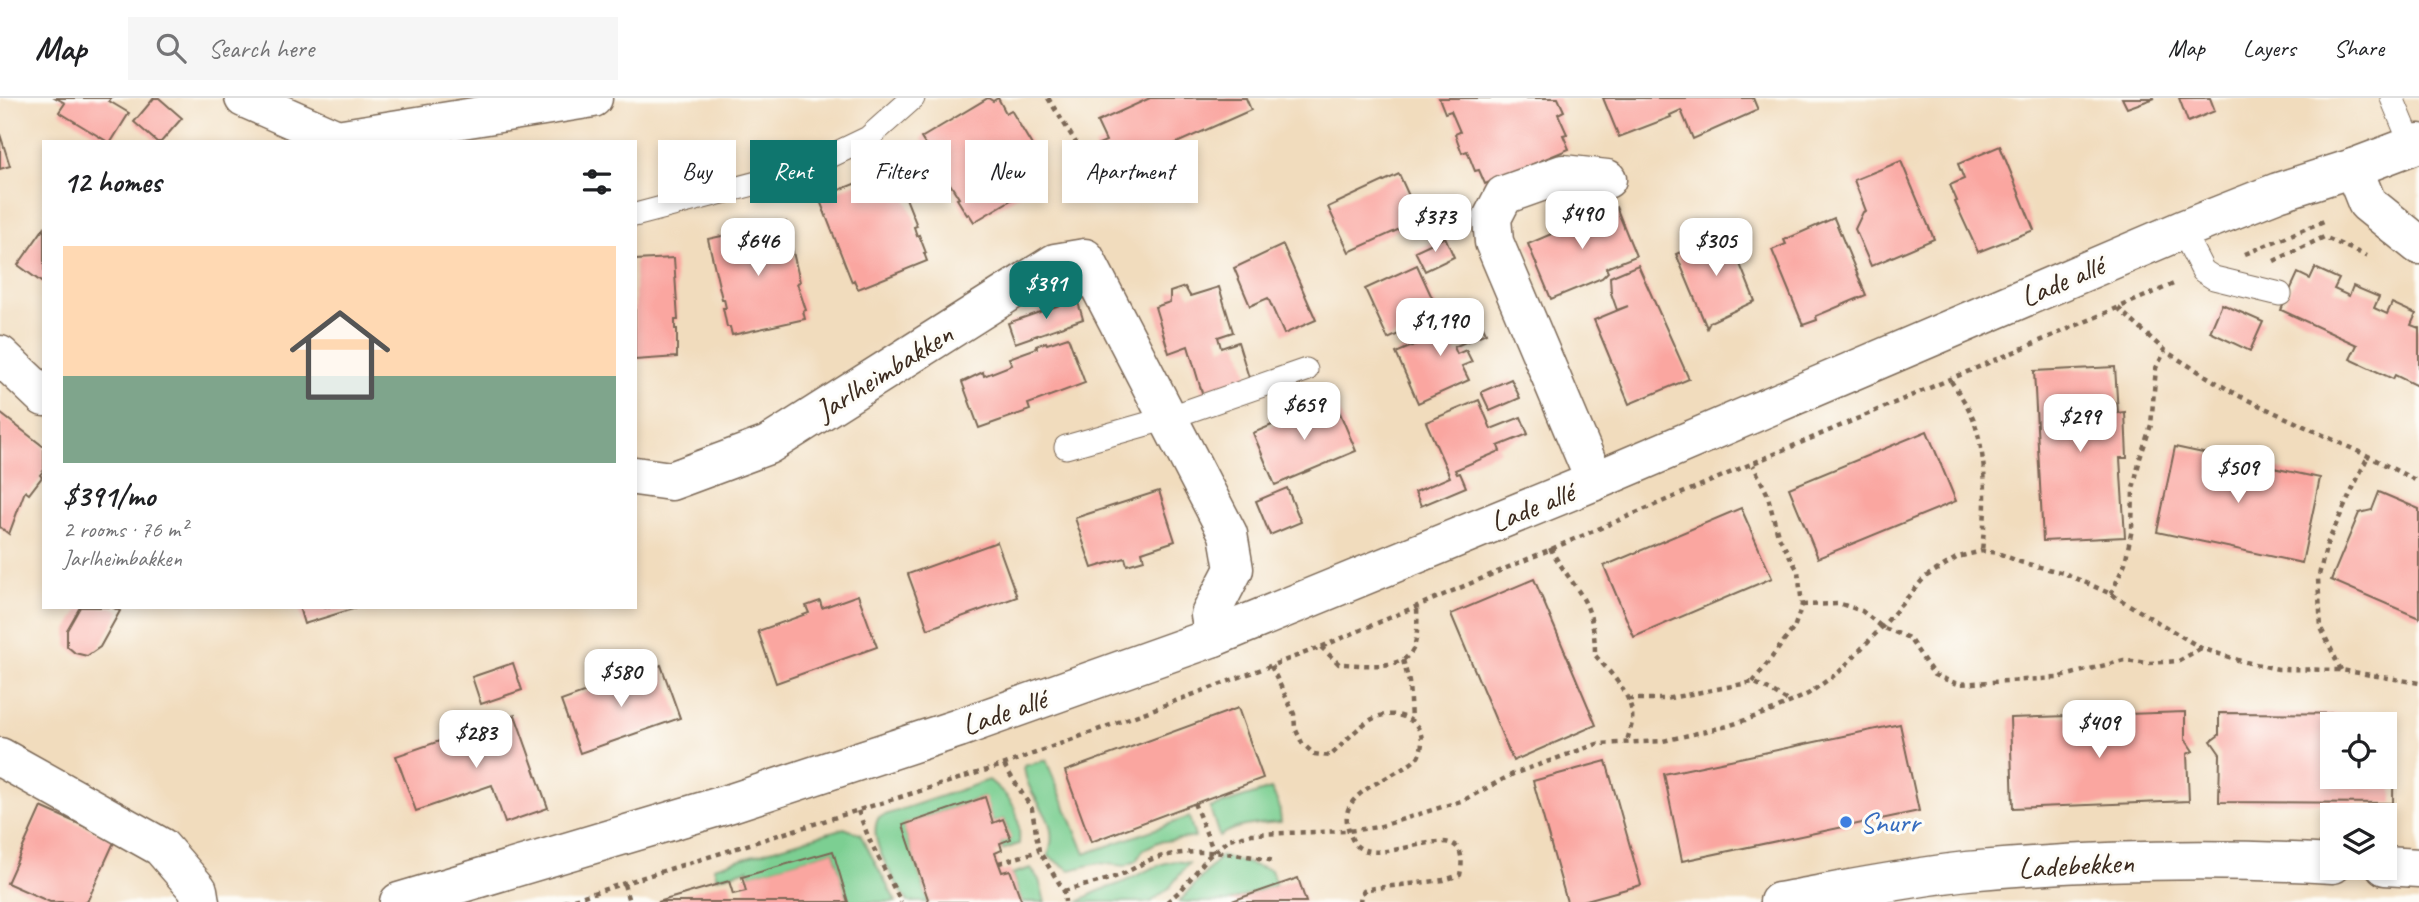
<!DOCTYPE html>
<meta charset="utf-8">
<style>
:root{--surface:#fff;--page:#f6f6f6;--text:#202124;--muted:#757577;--line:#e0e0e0;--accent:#0f766e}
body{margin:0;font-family:Caveat,sans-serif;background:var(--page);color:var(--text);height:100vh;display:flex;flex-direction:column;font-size:26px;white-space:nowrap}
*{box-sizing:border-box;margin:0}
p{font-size:23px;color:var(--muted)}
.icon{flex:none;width:38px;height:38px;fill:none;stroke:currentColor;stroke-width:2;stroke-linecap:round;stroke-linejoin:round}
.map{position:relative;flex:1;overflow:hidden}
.sheet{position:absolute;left:42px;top:42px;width:595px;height:469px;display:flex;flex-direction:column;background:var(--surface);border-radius:0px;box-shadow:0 4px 10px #0003}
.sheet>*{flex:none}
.top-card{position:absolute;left:658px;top:42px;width:665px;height:63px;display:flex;gap:14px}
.buttons{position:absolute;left:2320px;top:614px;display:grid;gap:14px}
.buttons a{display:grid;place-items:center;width:77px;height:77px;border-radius:0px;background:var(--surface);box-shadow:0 4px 10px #0003;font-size:35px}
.price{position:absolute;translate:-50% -60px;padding:0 16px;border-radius:14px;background:#fff;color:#222;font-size:23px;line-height:46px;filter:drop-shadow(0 2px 4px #0008)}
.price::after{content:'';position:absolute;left:50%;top:42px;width:21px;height:16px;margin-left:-10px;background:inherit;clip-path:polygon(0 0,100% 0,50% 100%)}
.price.on{background:var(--accent);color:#fff}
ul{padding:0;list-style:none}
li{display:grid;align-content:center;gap:14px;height:371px;padding:0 21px}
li+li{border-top:2px solid var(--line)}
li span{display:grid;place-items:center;height:217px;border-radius:0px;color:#555}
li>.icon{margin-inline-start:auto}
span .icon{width:126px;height:126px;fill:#fffc;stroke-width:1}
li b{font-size:30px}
h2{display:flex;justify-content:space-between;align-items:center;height:84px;padding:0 21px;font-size:30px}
.tag{padding:0 24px;border-radius:0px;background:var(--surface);box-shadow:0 4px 10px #0003;font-size:24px;line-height:63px}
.tag.on{background:var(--accent);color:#fff}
header{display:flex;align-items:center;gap:42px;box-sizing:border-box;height:98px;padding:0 35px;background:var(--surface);border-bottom:2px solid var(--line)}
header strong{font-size:33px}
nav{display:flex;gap:38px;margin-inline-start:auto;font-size:24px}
.search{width:490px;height:63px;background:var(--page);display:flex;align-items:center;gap:18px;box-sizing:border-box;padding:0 24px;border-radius:0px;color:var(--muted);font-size:26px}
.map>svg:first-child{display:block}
.green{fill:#7bcf92;stroke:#5b7c58;stroke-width:2}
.building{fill:#faa6a0;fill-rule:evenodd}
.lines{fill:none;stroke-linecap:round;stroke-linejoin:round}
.lane-casing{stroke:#7b6856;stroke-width:25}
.street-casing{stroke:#7b6856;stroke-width:41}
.secondary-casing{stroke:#7b6856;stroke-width:41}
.path{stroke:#7b6856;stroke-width:4.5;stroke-dasharray:5 5;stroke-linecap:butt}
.lane{stroke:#fff;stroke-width:23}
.street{stroke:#fff;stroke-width:38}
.secondary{stroke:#fff;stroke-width:38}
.shop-dot{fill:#3f7fe0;stroke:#fdfcf7;stroke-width:2.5}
.labels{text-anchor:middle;stroke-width:6;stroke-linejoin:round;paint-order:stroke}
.street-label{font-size:30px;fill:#3b2a1e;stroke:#fdfcf7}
.shop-label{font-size:30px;fill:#366cbe;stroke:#fdfcf7;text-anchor:start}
</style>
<header>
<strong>Map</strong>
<div class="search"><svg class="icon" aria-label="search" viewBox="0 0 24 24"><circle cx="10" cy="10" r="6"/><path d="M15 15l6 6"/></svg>Search here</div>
<nav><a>Map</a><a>Layers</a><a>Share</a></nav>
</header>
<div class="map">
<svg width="2419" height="804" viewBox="0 0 2419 804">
<rect width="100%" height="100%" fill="#fdfcf7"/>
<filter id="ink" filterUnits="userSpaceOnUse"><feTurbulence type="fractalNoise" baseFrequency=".0143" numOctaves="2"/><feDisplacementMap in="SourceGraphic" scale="14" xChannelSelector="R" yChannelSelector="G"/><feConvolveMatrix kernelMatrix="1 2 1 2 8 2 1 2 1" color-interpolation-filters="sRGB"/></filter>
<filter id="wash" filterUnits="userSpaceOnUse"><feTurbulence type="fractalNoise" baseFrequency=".00686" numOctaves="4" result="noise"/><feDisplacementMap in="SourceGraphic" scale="28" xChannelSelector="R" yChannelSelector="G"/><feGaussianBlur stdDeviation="1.57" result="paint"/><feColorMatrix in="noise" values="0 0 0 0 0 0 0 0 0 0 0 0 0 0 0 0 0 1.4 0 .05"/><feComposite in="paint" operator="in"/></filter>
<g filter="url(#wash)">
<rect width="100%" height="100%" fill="#f1dcbd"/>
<g class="green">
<path d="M1046 662 1085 756 1189 719 1195 739 1158 744 1144 751 1136 763 1125 768 1099 765 1070 772 1048 758C1063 717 1027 706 1024 668Z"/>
<path d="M989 682C1014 702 1021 713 1019 746L1002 752 1000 745 1010 741 1004 721 993 725 984 699 903 727 929 804H908C896 784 865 741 879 719Z"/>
<path d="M1271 691 1279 707 1281 724C1259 726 1238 726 1219 738L1210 710Z"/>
<polygon points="844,730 860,736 896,804 848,804 833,753 751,777 748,771 717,780 714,769"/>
<polygon points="1221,758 1271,772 1276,787 1227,804 1179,804"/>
<path d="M1175 763 1189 765 1169 790 1151 804H1079C1092 794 1105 791 1119 786 1139 778 1154 766 1175 763Z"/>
<polygon points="1031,770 1039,782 1045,804 1022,804 1012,776"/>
</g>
<g id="blocks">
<g class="building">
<polygon points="56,0 111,0 109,3 129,15 111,44 108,44 59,14 65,5"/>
<polygon points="154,0 159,0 182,20 161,44 157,44 134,24"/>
<polygon points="988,0 993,3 998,0 1006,15 1011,12 1033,49 1020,57 1035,77 1033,78 1038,86 974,124 969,116 967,117 957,101 959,100 921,40"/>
<polygon points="1150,0 1246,0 1251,12 1145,59 1151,73 1113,90 1094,48 1106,43 1097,24"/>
<polygon points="1439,0 1558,0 1564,13 1558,16 1567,36 1563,37 1569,51 1485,86 1479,72 1475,73 1467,53 1462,55 1455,36 1460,34 1451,13 1445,15"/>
<polygon points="1603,0 1753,0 1758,12 1693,41 1681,12 1670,17 1671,19 1619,39"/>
<polygon points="2122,0 2155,0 2127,10"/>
<polygon points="2179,0 2210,0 2215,13 2188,24"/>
<polygon points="0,36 10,68 0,71"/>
<polygon points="2000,48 2034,132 1978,154 1955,104 1957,103 1950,87 1964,81 1958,66"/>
<polygon points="1901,63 1934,141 1871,168 1855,131 1863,114 1866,113 1854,82"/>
<polygon points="894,70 917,128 914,129 917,138 919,137 926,155 924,155 927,163 858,191 854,182 852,184 819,100"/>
<polygon points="1399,76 1420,122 1349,154 1328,109"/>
<polygon points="1616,109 1636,158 1606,170 1608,174 1602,180 1551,201 1528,146 1563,131 1560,125 1593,111 1596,118"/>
<polygon points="1834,120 1866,197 1816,218 1817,222 1803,227 1772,152 1786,146 1784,142"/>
<polygon points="786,124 800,184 797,185 806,212 803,213 805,221 732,237 730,229 727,229 723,210 726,210 724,201 722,201 708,141"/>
<polygon points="44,130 44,186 18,167"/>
<polygon points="1727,134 1755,203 1710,224 1707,230 1676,156"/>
<polygon points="1445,139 1454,159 1425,173 1415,153"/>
<polygon points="1283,147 1316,222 1284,236 1268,200 1250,208 1234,170"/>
<polygon points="674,160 678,222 675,222 675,231 677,231 677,259 635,262 635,162"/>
<polygon points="1417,167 1440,217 1388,241 1365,191"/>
<polygon points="1638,167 1689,281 1629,306 1594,222 1628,208 1617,212 1611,195 1610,179"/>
<polygon points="2315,170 2339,181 2334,191 2349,198 2353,188 2379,199 2374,210 2387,216 2392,205 2416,216 2411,227 2419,230 2419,289 2395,277 2393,281 2350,261 2357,247 2281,212 2298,175 2310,181"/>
<polygon points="1185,189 1190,198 1219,189 1233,234 1218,239 1221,250 1238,244 1250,283 1203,298 1188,248 1169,255 1155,209 1170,204 1170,194"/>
<polygon points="1077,201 1083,221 1015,245 1008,225"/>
<polygon points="2222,206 2263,224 2250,253 2210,234"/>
<polygon points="1475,212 1486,235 1454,249 1457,256 1466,252 1472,264 1462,268 1469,282 1418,305 1396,255 1444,234 1441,228"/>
<polygon points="1068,239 1085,285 1028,306 1030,312 979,330 962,284 983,274 984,278 1012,267 1009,260 1037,250 1036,248 1046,244 1047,246"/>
<polygon points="2115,269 2118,315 2125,314 2127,360 2120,360 2125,439 2043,443 2034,273"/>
<polygon points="1511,281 1520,300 1490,313 1481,294"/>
<polygon points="1334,301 1356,353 1275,387 1253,335"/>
<polygon points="1479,302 1491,331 1521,319 1528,336 1498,348 1500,353 1455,372 1457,376 1460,375 1466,389 1421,408 1415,394 1450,379 1426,324"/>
<polygon points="0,315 44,349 44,372 40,377 42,379 29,396 25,393 9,436 0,429"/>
<polygon points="1927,333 1956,403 1818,460 1789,390"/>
<polygon points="2175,349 2320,380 2302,465 2157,434"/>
<polygon points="1287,390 1301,424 1270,437 1256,403"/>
<polygon points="1159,393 1175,443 1142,454 1144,462 1127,467 1125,460 1092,470 1075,420"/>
<polygon points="2379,394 2419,411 2419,520 2331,482 2359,415 2372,412"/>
<polygon points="1741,410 1772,480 1634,539 1604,468"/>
<polygon points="997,444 1017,499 928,531 908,476"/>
<polygon points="1534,481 1596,627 1513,663 1451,516"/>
<polygon points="858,497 877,549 776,585 758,533 809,515 806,508 820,503 822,510"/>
<polygon points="80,509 112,509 120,513 100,549 87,558 75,555 67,548 67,532"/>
<polygon points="299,509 356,509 356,510 304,526"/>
<polygon points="513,565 522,592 481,606 472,579"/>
<polygon points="661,567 680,620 580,655 561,603"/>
<polygon points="1238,610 1263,680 1091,744 1065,673"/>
<polygon points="2185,614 2185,641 2193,653 2187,656 2189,703 2013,710 2010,620"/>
<path d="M2219 615 2394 616 2393 705 2219 704 2220 656 2211 643 2219 637ZM2333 626H2385V679H2333Z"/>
<polygon points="515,617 548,710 505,725 492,687 416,713 396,658"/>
<polygon points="1900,626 1919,713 1682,763 1664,676"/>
<polygon points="1606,663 1641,787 1579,804 1567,804 1533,683"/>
<polygon points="985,699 993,725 1003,721 1011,741 1000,745 1002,752 995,755 1002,774 1010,772 1022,804 929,804 903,727"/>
<polygon points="41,709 115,742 87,804 50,804 7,785"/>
<polygon points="833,753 848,804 658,804 729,783 733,796 746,793 742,779"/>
<polygon points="1298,780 1306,804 1229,804"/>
</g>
</g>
</g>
<g filter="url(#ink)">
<use href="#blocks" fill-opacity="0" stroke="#7b6856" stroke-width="2"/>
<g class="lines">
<defs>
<g id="lane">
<polyline points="2392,0 2412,48"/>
<polyline points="635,117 795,75 868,40 913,0"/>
<polyline points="2182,132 2203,173 2214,180 2280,196"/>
<polyline points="1066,349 1168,320 1306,272"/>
</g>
<g id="street">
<polyline points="244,0 337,41 593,0"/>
<polyline points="2353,70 2367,105 2419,147"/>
<polyline points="0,257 44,299"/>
<polyline points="635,378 671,383 768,347 1055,165 1085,160 1228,436 1234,471 1210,517 1214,539"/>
<polyline points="1595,383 1494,144 1492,120 1504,97 1563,76 1607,81"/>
<polyline points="2385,768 2419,770"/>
<polyline points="399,804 731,705 959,630 1214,539 1595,383 2182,132 2278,94 2353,70 2419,45"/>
<path d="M1779 804C1841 793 1904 780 1967 773 2088 762 2211 759 2333 766"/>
</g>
<polyline id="secondary" points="0,659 161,749 198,792 200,804"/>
</defs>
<use href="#lane" class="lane-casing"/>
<use href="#street" class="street-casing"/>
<use href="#secondary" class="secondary-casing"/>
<g class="path">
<polyline points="1048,0 1080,51"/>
<polyline points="2245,156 2324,123"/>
<polyline points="2274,163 2324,139 2367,158"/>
<polyline points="2118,210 2165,253 2237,297 2368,358 2419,384"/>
<path d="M1951 283C1959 296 1971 311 1975 326 1988 366 1986 412 1982 453"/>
<path d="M1550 450C1575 494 1595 500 1595 557 1610 575 1635 598 1632 624 1631 631 1628 639 1626 646"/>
<polyline points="2111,496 2125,465 2132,431 2133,391 2140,360 2151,327 2156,270 2165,253"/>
<polyline points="1802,507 1841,506 1862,513 1882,529 1909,540 1934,577 1958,586 2057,580 2124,562 2149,565 2179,563 2201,550"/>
<path d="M1321 549 1339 566C1360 566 1402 574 1413 551 1419 538 1417 520 1417 506"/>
<polyline points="1403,562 1409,584 1411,622"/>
<path d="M1271 568 1294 616 1295 630 1302 645 1314 656 1330 658C1345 645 1360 624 1380 618 1399 613 1422 622 1422 644 1422 648 1420 656 1418 659 1401 679 1342 690 1347 724 1348 732 1351 742 1357 748 1386 772 1474 708 1460 777L1444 782 1367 791 1361 795 1360 804"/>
<polyline points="2341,572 2321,530 2318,481 2327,446 2368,358"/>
<polyline points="1753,584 1794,530 1802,507 1798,473 1778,437 1767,395 1753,367"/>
<polyline points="1628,601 1665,601 1753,584 1771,593 1789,604"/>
<polyline points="1004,667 1032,711 1039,753 1064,793 1065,804"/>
<polyline points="1194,705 1214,754"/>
<polyline points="858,713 870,743 901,804"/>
<polyline points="999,765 1039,753"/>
<polyline points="624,786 629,804"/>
<path d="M1064 793C1083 787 1104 784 1122 776 1133 772 1144 763 1156 760 1195 749 1235 755 1274 763"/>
<polyline points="564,804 1003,667 1321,549 2176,185"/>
<polyline points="1167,804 1182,791 1208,759 1229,741 1252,736 1348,733 1378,729 1464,702 1513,676 1597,646 1663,643 1728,628 1774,612 1808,596 1839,574 1882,529 1925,479 1958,459 1982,453 1998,455 2020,464 2064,475 2111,496 2201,550 2241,563 2278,571 2341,572 2419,585"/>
</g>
<use href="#lane" class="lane"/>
<use href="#street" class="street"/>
<use href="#secondary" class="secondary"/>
</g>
</g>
<circle class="shop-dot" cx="1846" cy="724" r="7"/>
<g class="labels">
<g class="street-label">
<text transform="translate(2062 183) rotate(-23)" y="10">Lade allé</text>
<text transform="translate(884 274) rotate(-32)" y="10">Jarlheimbakken</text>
<text transform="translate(1532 409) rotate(-22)" y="10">Lade allé</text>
<text transform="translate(1004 614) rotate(-19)" y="10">Lade allé</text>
<text transform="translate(2076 767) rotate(-3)" y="10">Ladebekken</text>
</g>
<g class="shop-label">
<text x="1860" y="734">Snurr</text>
</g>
</g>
</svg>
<div class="buttons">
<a><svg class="icon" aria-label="locate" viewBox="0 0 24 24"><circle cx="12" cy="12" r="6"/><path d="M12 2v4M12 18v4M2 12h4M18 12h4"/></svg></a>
<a><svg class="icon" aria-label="layers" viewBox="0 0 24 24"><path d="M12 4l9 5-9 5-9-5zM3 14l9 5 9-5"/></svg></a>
</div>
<b class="price" style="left:1582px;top:153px">$490</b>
<b class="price" style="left:1435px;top:156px">$373</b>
<b class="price" style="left:758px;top:180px">$646</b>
<b class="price" style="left:1716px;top:180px">$305</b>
<b class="price on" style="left:1046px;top:223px">$391</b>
<b class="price" style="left:1440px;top:260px">$1,190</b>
<b class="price" style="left:1304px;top:344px">$659</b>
<b class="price" style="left:2080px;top:356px">$299</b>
<b class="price" style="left:2238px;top:407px">$509</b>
<b class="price" style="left:621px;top:611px">$580</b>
<b class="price" style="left:2099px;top:662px">$409</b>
<b class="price" style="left:476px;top:672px">$283</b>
<div class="top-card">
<a class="tag">Buy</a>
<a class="tag on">Rent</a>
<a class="tag">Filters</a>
<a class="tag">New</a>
<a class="tag">Apartment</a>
</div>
<section class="sheet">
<h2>12 homes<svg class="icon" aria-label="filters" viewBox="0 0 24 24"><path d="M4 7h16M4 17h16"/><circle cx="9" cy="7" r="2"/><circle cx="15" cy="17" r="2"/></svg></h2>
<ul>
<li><span style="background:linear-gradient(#ffd9b3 60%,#7fa58c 0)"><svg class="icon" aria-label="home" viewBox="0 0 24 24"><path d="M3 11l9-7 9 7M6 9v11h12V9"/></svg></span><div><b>$391/mo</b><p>2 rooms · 76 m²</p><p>Jarlheimbakken</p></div></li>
</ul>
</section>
</div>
